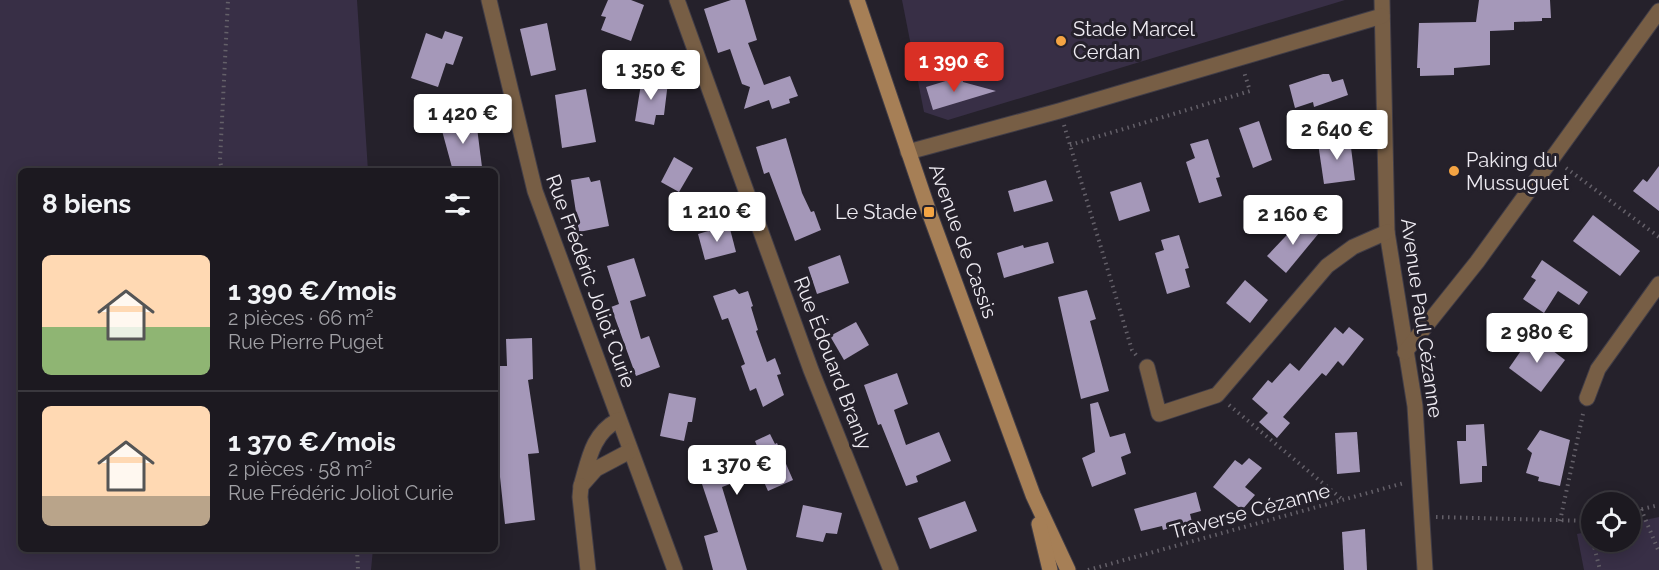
<!DOCTYPE html>
<html lang="fr">
<meta charset="utf-8">
<style>
:root{--surface:#1c1920;--page:#252229;--text:#f1f3f6;--muted:#a0a0a5;--line:#3a383e;--accent:#d93025}
body{margin:0;font-family:Raleway,sans-serif;background:var(--page);color:var(--text);height:100vh;display:flex;flex-direction:column;font-size:22px;white-space:nowrap}
*{box-sizing:border-box;margin:0}
p{font-size:20px;color:var(--muted)}
.icon{flex:none;width:33px;height:33px;fill:none;stroke:currentColor;stroke-width:2;stroke-linecap:round;stroke-linejoin:round}
.map{position:relative;flex:1;overflow:hidden}
.panel{position:absolute;left:18px;top:168px;width:480px;height:384px;display:flex;flex-direction:column;background:var(--surface);border-radius:9px;box-shadow:0 3px 15px #0003,0 0 0 2px var(--line)}
.panel>*{flex:none}
.buttons{position:absolute;left:1581px;top:492px;display:grid;gap:12px}
.buttons a{display:grid;place-items:center;width:60px;height:60px;border-radius:50%;background:var(--surface);box-shadow:0 3px 15px #0003,0 0 0 2px var(--line);font-size:30px}
.price{position:absolute;translate:-50% -51px;padding:0 14px;border-radius:6px;background:#fff;color:#222;font-size:20px;line-height:39px;filter:drop-shadow(0 2px 3px #0008)}
.price::after{content:'';position:absolute;left:50%;top:36px;width:18px;height:14px;margin-left:-9px;background:inherit;clip-path:polygon(0 0,100% 0,50% 100%)}
.price.active{background:var(--accent);color:#fff}
ul{padding:0;list-style:none}
li{display:flex;align-items:center;gap:18px;height:150px;padding:0 24px}
li+li{border-top:2px solid var(--line)}
li span{display:grid;place-items:center;flex:none;width:168px;height:120px;border-radius:9px;color:#555}
li>.icon{margin-inline-start:auto}
span .icon{width:72px;height:72px;fill:#fffc;stroke-width:1}
li b{font-size:26px}
h2{display:flex;justify-content:space-between;align-items:center;height:72px;padding:0 24px;font-size:26px}
.map>svg:first-child{display:block}
.green{fill:#382f46}
.building{fill:#a598b9}
.lines{fill:none;stroke-linecap:round;stroke-linejoin:round}
.street-casing{stroke:#413d47;stroke-width:17}
.secondary-casing{stroke:#413d47;stroke-width:17}
.path{stroke:#646069;stroke-width:4;stroke-dasharray:1.5 4.5;stroke-linecap:butt}
.street{stroke:#775e45;stroke-width:15}
.secondary{stroke:#a67f56;stroke-width:15}
.poi-dot{fill:#f4a443;stroke:#25212b;stroke-width:2}
.labels{text-anchor:middle;stroke-width:6;stroke-linejoin:round;paint-order:stroke}
.poi-label{font-size:20px;fill:#eeebf2;stroke:#25212b;text-anchor:start}
.street-label{font-size:20px;fill:#eeebf2;stroke:#25212b}
</style>
<div class="map">
<svg width="1659" height="570" viewBox="0 0 1659 570">
<rect width="100%" height="100%" fill="#25212b"/>
<g class="green">
<polygon points="0,0 357,0 368,171 21,171 21,549 373,549 371,570 0,570"/>
<polygon points="902,0 1345,0 948,120 924,112"/>
<polygon points="1659,517 1659,570 1584,570 1577,534 1591,531 1592,542 1630,542 1631,523"/>
</g>
<g class="building">
<polygon points="608,0 631,0 644,5 631,41 601,30 606,17 601,16"/>
<polygon points="731,0 745,0 757,40 748,43 764,85 790,76 798,96 789,99 790,103 772,109 769,100 744,109 750,87 742,84 730,49 718,53 704,9"/>
<polygon points="1479,0 1550,0 1551,18 1542,18 1542,21 1514,22 1514,30 1490,31 1490,65 1454,68 1454,75 1420,76 1420,68 1417,68 1419,23 1476,22"/>
<polygon points="547,23 556,70 531,76 520,29"/>
<polygon points="445,31 463,37 453,65 446,63 438,87 411,78 426,33 442,39"/>
<polygon points="1323,74 1329,74 1332,82 1343,79 1348,95 1314,107 1313,102 1295,108 1289,85"/>
<polygon points="962,76 963,82 996,91 933,110 926,87"/>
<polygon points="642,78 668,82 664,115 656,115 654,125 635,121"/>
<polygon points="586,89 596,142 562,148 555,95"/>
<polygon points="476,120 482,167 453,171 441,127"/>
<polygon points="1259,121 1272,160 1253,168 1239,128"/>
<polygon points="786,138 802,193 811,212 814,211 821,230 795,241 769,172 764,174 756,147"/>
<polygon points="1208,139 1220,177 1216,178 1222,196 1199,203 1186,162 1195,158 1190,144"/>
<polygon points="1350,139 1355,180 1324,184 1318,143"/>
<polygon points="674,157 693,168 679,192 661,182"/>
<polygon points="1659,166 1659,211 1633,191 1643,179 1647,182"/>
<polygon points="589,177 591,182 600,180 609,226 579,232 571,180"/>
<polygon points="1046,180 1053,201 1014,212 1008,191"/>
<polygon points="1141,182 1150,211 1119,221 1110,192"/>
<polygon points="1593,215 1640,251 1620,276 1573,241"/>
<polygon points="1302,219 1319,233 1286,273 1267,256"/>
<polygon points="729,225 736,252 705,260 698,234"/>
<polygon points="1179,235 1189,268 1185,269 1190,287 1167,294 1155,253 1164,250 1161,240"/>
<polygon points="1048,242 1054,263 1004,278 997,253 1023,245 1024,248"/>
<polygon points="840,255 849,283 817,294 808,267"/>
<polygon points="634,258 646,296 630,301 641,339 649,336 660,367 636,376 611,307 619,304 607,266"/>
<polygon points="1542,260 1588,292 1579,305 1558,291 1544,313 1523,299 1536,280 1531,277"/>
<polygon points="1245,280 1268,300 1250,323 1226,303"/>
<polygon points="735,289 739,294 748,291 753,306 751,307 758,330 756,331 767,362 775,358 781,374 777,375 784,395 763,407 756,388 750,391 741,366 745,364 728,318 722,320 713,296"/>
<polygon points="1087,290 1096,319 1090,321 1109,391 1081,399 1058,297"/>
<polygon points="856,322 869,345 844,360 830,336"/>
<polygon points="1335,327 1343,334 1349,327 1364,339 1343,366 1338,361 1326,376 1322,373 1283,417 1290,423 1277,438 1259,422 1268,413 1252,399 1268,380 1272,383 1290,363 1299,371"/>
<polygon points="1532,335 1565,360 1541,392 1509,368"/>
<polygon points="532,338 533,379 528,380 539,453 528,454 535,520 505,524 498,458 495,458 495,366 507,366 506,339"/>
<polygon points="897,373 908,404 894,410 906,445 939,432 951,461 916,476 918,482 906,486 881,424 878,425 864,385"/>
<polygon points="669,393 696,398 692,422 688,422 684,441 660,436"/>
<polygon points="1098,402 1110,437 1125,433 1131,453 1121,457 1126,474 1092,487 1082,458 1095,452 1090,404"/>
<polygon points="1484,424 1487,466 1482,466 1482,482 1460,484 1457,441 1466,441 1466,425"/>
<polygon points="1540,430 1570,440 1560,486 1538,481 1539,477 1526,473 1532,453 1527,449"/>
<polygon points="1357,432 1360,472 1337,474 1335,433"/>
<polygon points="770,434 775,444 777,443 793,480 768,491 760,473 722,487 747,570 713,570 704,536 718,532 695,463 722,453 726,466 759,451 755,441"/>
<polygon points="1249,458 1262,468 1245,487 1255,495 1242,510 1213,487 1235,460 1242,465"/>
<polygon points="1196,492 1201,511 1190,514 1192,522 1163,530 1162,526 1141,531 1134,509"/>
<polygon points="965,501 977,531 930,549 918,518"/>
<polygon points="803,505 842,513 837,534 826,533 823,542 796,537"/>
<polygon points="1365,529 1367,570 1344,570 1342,532"/>
</g>
<g class="lines">
<defs>
<g id="street">
<polyline points="489,0 535,191 675,570"/>
<polyline points="677,0 811,370 891,570"/>
<polyline points="1382,0 1387,232 1415,406 1425,570"/>
<polyline points="908,152 1059,111 1382,16"/>
<polyline points="1405,352 1477,262 1659,11"/>
<polyline points="1147,367 1159,414 1217,395 1327,266 1353,247 1387,232"/>
<polyline points="1587,398 1598,369 1659,284"/>
<path d="M618 420C592 434 589 459 581 486L596 469 630 451"/>
<polyline points="581,486 580,497 588,570"/>
</g>
<g id="secondary">
<polyline points="857,0 929,212 1033,495 1068,570"/>
<polyline points="1039,524 1050,570"/>
</g>
</defs>
<use href="#street" class="street-casing"/>
<use href="#secondary" class="secondary-casing"/>
<g class="path">
<polyline points="1064,125 1132,350 1136,355"/>
<polyline points="1070,145 1250,91 1244,72"/>
<polyline points="1566,168 1659,237"/>
<polyline points="222,171 220,160 228,0"/>
<polyline points="1229,405 1343,500"/>
<polyline points="1641,509 1659,552"/>
<polyline points="1630,512 1659,505"/>
<polyline points="1436,517 1592,521"/>
<polyline points="1560,521 1583,414"/>
<polyline points="1589,522 1592,534"/>
<polyline points="1593,542 1600,570"/>
<polyline points="357,549 358,570"/>
<polyline points="1088,570 1404,483"/>
</g>
<use href="#street" class="street"/>
<use href="#secondary" class="secondary"/>
</g>
<g class="poi-dot">
<circle cx="1061" cy="41" r="6"/>
<circle cx="1454" cy="171" r="6"/>
<rect x="923" y="206" width="12" height="12" rx="3"/>
</g>
<g class="labels">
<g class="poi-label">
<text x="1073" y="36">Stade Marcel<tspan x="1073" dy="23">Cerdan</tspan></text>
<text x="1466" y="167">Paking du<tspan x="1466" dy="23">Mussuguet</tspan></text>
<text x="917" y="219" text-anchor="end">Le Stade</text>
</g>
<g class="street-label">
<text transform="translate(963 241) rotate(70)" y="7">Avenue de Cassis</text>
<text transform="translate(591 281) rotate(70)" y="7">Rue Frédéric Joliot Curie</text>
<text transform="translate(1422 318) rotate(82)" y="7">Avenue Paul Cézanne</text>
<text transform="translate(833 363) rotate(69)" y="7">Rue Édouard Branly</text>
<text transform="translate(1250 511) rotate(-15)" y="7">Traverse Cézanne</text>
</g>
</g>
</svg>
<div class="buttons">
<a><svg class="icon" aria-label="locate" viewBox="0 0 24 24"><circle cx="12" cy="12" r="6"/><path d="M12 2v4M12 18v4M2 12h4M18 12h4"/></svg></a>
</div>
<b class="price active" style="left:954px;top:93px">1 390 €</b>
<b class="price" style="left:651px;top:101px">1 350 €</b>
<b class="price" style="left:463px;top:145px">1 420 €</b>
<b class="price" style="left:1337px;top:161px">2 640 €</b>
<b class="price" style="left:717px;top:243px">1 210 €</b>
<b class="price" style="left:1293px;top:246px">2 160 €</b>
<b class="price" style="left:1537px;top:364px">2 980 €</b>
<b class="price" style="left:737px;top:496px">1 370 €</b>
<section class="panel">
<h2>8 biens<svg class="icon" aria-label="filters" viewBox="0 0 24 24"><path d="M4 7h16M4 17h16"/><circle cx="9" cy="7" r="2"/><circle cx="15" cy="17" r="2"/></svg></h2>
<ul>
<li><span style="background:linear-gradient(#ffd9b3 60%,#8fb573 0)"><svg class="icon" aria-label="home" viewBox="0 0 24 24"><path d="M3 11l9-7 9 7M6 9v11h12V9"/></svg></span><div><b>1 390 €/mois</b><p>2 pièces · 66 m²</p><p>Rue Pierre Puget</p></div></li>
<li><span style="background:linear-gradient(#ffd9b3 75%,#b9a48a 0)"><svg class="icon" aria-label="home" viewBox="0 0 24 24"><path d="M3 11l9-7 9 7M6 9v11h12V9"/></svg></span><div><b>1 370 €/mois</b><p>2 pièces · 58 m²</p><p>Rue Frédéric Joliot Curie</p></div></li>
</ul>
</section>
</div>
